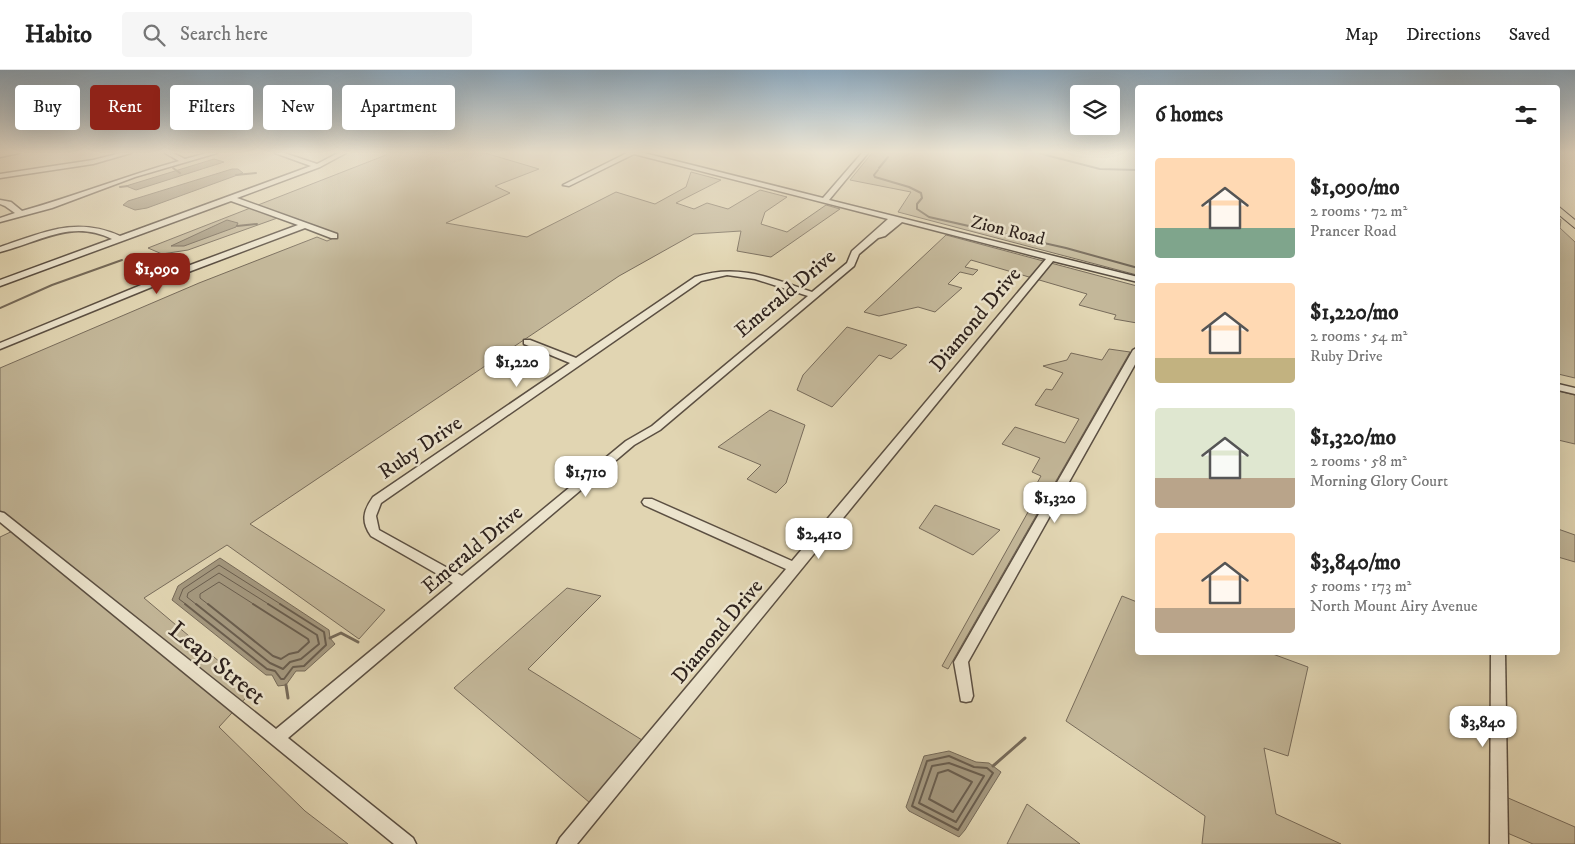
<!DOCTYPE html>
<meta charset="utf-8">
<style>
:root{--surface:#fff;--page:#f6f6f6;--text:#222;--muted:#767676;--line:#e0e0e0;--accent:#8f2418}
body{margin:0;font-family:"IM FELL DW Pica",serif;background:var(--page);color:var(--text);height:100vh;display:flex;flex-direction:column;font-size:19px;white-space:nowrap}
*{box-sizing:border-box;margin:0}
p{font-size:16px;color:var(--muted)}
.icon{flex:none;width:28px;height:28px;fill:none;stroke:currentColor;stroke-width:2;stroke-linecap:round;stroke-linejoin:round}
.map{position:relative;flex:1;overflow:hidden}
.panel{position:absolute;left:1135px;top:15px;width:425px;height:570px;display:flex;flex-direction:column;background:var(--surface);border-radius:5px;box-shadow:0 5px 20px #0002}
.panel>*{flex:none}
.hud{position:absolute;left:15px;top:15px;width:475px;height:45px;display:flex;gap:10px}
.tools{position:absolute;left:1070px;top:15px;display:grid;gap:10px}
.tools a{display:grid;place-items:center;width:50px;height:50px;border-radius:5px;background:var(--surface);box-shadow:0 5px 20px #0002;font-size:25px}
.price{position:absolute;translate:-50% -42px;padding:0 11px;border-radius:10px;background:#fff;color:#222;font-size:16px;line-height:32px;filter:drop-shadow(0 1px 2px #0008)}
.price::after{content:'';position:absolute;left:50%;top:30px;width:15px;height:11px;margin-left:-8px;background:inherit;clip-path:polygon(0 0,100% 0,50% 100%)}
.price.on{background:var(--accent);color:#fff}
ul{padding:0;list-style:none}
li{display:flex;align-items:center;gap:15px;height:125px;padding:0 20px}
li span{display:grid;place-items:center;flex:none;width:140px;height:100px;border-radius:5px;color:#555}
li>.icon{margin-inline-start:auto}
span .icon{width:60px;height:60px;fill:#fffc;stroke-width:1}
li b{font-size:21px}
h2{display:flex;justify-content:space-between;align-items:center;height:60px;padding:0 20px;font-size:21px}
.chip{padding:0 18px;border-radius:5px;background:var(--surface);box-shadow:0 5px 20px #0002;font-size:18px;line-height:45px}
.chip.on{background:var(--accent);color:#fff}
header{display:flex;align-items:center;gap:30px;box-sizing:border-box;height:70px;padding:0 25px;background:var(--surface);border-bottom:1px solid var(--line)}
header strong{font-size:24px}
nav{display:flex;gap:28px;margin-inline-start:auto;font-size:18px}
.search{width:350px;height:45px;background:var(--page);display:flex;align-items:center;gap:12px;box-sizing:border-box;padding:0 18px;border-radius:5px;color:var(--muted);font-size:19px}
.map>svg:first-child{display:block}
.green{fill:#c3b799;stroke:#786c5b}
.water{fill:#a4987f;stroke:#756958}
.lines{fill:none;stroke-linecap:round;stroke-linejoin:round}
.shore-far1{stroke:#695d4e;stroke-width:1}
.shore{stroke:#695d4e;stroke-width:2}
.stream-far1{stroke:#756958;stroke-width:2}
.stream{stroke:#756958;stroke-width:3}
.minor-casing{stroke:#5b4f42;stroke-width:3}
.major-casing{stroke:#2e221d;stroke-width:2}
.minor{fill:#ece4cd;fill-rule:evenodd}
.major{fill:#e1d5b2;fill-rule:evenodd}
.labels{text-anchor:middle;stroke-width:5;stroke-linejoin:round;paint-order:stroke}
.far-street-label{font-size:18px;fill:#2e221d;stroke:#ece4cd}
.street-label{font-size:21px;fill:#2e221d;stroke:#ece4cd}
.near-street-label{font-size:25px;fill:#2e221d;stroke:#ece4cd}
</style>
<header>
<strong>Habito</strong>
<div class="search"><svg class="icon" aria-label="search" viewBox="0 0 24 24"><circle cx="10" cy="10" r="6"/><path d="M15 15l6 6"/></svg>Search here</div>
<nav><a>Map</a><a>Directions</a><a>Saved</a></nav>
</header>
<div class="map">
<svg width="1575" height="774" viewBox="0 0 1575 774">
<rect width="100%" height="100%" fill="#e1d5b2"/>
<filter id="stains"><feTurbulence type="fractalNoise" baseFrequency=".004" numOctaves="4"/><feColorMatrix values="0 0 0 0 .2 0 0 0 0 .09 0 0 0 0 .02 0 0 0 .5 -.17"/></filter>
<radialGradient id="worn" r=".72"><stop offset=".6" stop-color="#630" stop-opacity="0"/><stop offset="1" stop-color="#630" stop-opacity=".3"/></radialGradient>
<g class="green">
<polygon points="387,83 485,83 539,99 495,116 510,123 446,153 527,167 616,122 655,134 686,117 691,102 721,110 676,133 694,139 707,133 728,139 760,120 787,127 765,142 761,154 787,162 826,135 840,139 771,187 737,181 741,161 694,164 619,206 250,454 385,540 359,569 227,475 144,528 253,620 219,657 305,741 348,774 0,774 0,467 19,458 0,443 0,298 199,213 317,167 327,171 338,166 283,146 188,180 162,184 148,178 386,85"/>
<polygon points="872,83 1137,83 1137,205 898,142 911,122 850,110"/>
<polygon points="1558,147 1561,150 1560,158 1575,172 1575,308 1558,304"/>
<polygon points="946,165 1137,216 1137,253 1114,249 1116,245 1079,235 1087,224 971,190 965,197 978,200 973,205 960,202 948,214 962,218 935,242 918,237 879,246 864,242"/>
<polygon points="847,257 907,275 891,289 879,285 832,337 797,320 803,305"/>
<polygon points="1109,279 1130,282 948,599 942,596 1042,417 1036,415 1041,406 1032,402 1040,388 1002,374 1015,357 1065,373 1079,349 1035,335 1046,319 1052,320 1063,303 1043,296 1067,290 1071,283 1102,290"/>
<polygon points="1558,321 1575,325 1575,374 1558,370 1558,339 1560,338 1558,337"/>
<polygon points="770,340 805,355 786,413 776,423 747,409 761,395 718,377"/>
<polygon points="935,435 1000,460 973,485 919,458"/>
<polygon points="1558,459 1575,465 1575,492 1558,487"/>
<polygon points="567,518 601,526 528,599 650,675 596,738 454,618"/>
<polygon points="1122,526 1137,532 1138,582 1270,583 1308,597 1288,686 1264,678 1276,744 1341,774 1202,774 1205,746 1066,651"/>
<polygon points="1499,724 1575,757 1575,774 1533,774 1498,759"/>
<polygon points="1027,734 1080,774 1007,774"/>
</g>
<g class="water">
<polygon points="214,89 224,92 136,120 126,116"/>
<polygon points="232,99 238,99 243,103 147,138 135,140 123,135 128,131"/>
<polygon points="227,150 238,153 236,157 184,176 171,176"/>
<polygon points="220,488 329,560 330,568 335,574 305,601 296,601 286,615 278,616 272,605 266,605 172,530 178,516"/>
<polygon points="949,681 976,692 989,693 1001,702 965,760 959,767 909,741 906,737 924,686"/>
</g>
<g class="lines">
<g class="shore-far1">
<polyline points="187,535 179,529 183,519 219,495 282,535"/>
<polyline points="197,535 187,527 188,523 219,503 270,535"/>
<polyline points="209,535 200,528 200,524 219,512 255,535"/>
</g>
<g class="shore">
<polyline points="185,534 267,599 275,601 281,609 284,609 293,597 304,596 326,575 324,562 280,534"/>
<polyline points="196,534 270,593 283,599 290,592 301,589 319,574 317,565 268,534"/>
<polyline points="208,534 273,586 281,589 289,584 298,582 309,572 308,569 253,534"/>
<polygon points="949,686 974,697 987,698 993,703 958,760 912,736 927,691"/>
<polygon points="949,693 984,706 956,752 919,733 932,696"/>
<polygon points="948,700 972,712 953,742 929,729 938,703"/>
</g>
<g class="stream-far1">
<polyline points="1038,83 1100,99 1138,100"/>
<polyline points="173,98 180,103"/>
<polyline points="879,98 888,87"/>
<polyline points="878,100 874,105 875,107 909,117 921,123 922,128 917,134 917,139 929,147 1066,178 1138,198"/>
<polyline points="236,105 256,103"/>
<polyline points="120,117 128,116"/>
<polyline points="237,156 257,154"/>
<polyline points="0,238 52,215 122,190"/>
</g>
<g class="stream">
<polyline points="330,568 341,563 358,572"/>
<polyline points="286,615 288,628"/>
<polyline points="993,696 1025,668"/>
</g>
<defs>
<g id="minor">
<polygon points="0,83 19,83 0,87"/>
<polygon points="121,83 131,83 93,94 0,108 0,104 93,90"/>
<path d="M165 83H173L185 89 207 83H217L135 107 52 138 0 152V148L15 143 5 136 0 134V130L11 132 22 141C75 126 126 106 179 91Z"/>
<path d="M275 83H284L317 94 338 83H346L320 97 237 128 337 164V168H331L305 158 191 201 0 279V273L185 197 298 155 231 131 0 216V210L112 169C71 149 40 172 0 182V177C43 163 75 146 120 166L311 96Z"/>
<path d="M627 83H644L823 128 862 83H868L829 130 1138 207V212L1053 191 577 774H557L560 768 786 499 644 435 642 432 644 429H652L792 491 1046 189 902 152 885 166 878 168 859 184 854 196 660 360 634 375 288 668 413 768 416 774H394L0 452V442L4 443 276 659 453 513 371 466C361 452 363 441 373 427L570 293 524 274V270H530L576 288 695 207C738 193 771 208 812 222L847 193 852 181 888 149 634 84 569 116 563 115ZM727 205 755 209 808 226 652 356 626 371 462 506 379 460 376 446 381 433 701 211Z"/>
<polygon points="1138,277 1138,289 968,592 973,626 971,631 966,632 961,631 954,592 1133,280"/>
<polygon points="1558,314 1575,318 1575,324 1558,320"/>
<polygon points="1491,582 1505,582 1508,774 1490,774"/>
</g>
<polygon id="major" points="1558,136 1575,150 1575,158 1558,144"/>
</defs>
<use href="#minor" class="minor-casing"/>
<use href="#major" class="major-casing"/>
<use href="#minor" class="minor"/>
<use href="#major" class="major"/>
</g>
<linearGradient id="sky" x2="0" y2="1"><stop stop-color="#8da9be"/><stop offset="0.43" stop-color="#f2ecdc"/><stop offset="1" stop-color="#f2ecdc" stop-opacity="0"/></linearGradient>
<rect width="1575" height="191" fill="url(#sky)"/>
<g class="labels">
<g class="far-street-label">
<text transform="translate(1008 160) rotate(14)" y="6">Zion Road</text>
</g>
<g class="street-label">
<text transform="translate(785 223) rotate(-40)" y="7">Emerald Drive</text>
<text transform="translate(975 249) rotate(-50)" y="7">Diamond Drive</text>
<text transform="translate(420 377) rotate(-34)" y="7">Ruby Drive</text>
<text transform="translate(472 479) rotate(-40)" y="7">Emerald Drive</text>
<text transform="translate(717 561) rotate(-50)" y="7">Diamond Drive</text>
</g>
<g class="near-street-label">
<text transform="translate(218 592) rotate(39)" y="9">Leap Street</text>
</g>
</g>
<rect width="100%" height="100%" filter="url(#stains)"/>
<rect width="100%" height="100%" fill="url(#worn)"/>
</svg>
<div class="tools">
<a><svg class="icon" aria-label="layers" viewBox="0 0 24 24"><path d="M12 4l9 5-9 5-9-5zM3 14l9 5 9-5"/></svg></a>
</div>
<b class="price on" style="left:157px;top:225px">$1,090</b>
<b class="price" style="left:517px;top:318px">$1,220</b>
<b class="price" style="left:586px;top:428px">$1,710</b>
<b class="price" style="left:1055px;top:454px">$1,320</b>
<b class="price" style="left:819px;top:490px">$2,410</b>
<b class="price" style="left:1483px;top:678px">$3,840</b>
<div class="hud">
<a class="chip">Buy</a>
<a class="chip on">Rent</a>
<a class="chip">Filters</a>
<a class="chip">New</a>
<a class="chip">Apartment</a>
</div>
<section class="panel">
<h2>6 homes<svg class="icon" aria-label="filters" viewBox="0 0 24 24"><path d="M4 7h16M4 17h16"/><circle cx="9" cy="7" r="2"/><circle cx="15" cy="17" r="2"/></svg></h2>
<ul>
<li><span style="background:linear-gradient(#ffd9b3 70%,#7fa58c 0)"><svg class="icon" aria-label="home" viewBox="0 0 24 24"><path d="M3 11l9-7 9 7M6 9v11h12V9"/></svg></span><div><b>$1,090/mo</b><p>2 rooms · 72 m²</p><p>Prancer Road</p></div></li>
<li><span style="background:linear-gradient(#ffd9b3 75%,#c2b280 0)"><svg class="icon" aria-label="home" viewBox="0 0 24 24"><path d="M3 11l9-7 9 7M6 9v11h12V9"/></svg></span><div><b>$1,220/mo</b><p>2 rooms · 54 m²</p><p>Ruby Drive</p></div></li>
<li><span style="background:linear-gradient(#dfe7d0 70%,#b9a48a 0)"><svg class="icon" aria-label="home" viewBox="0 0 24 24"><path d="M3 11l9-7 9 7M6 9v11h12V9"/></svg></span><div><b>$1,320/mo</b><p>2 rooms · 58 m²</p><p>Morning Glory Court</p></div></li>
<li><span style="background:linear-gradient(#ffd9b3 75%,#b9a48a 0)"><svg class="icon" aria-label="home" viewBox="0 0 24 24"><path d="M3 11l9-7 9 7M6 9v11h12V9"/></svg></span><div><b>$3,840/mo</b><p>5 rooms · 173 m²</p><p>North Mount Airy Avenue</p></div></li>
</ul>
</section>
</div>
